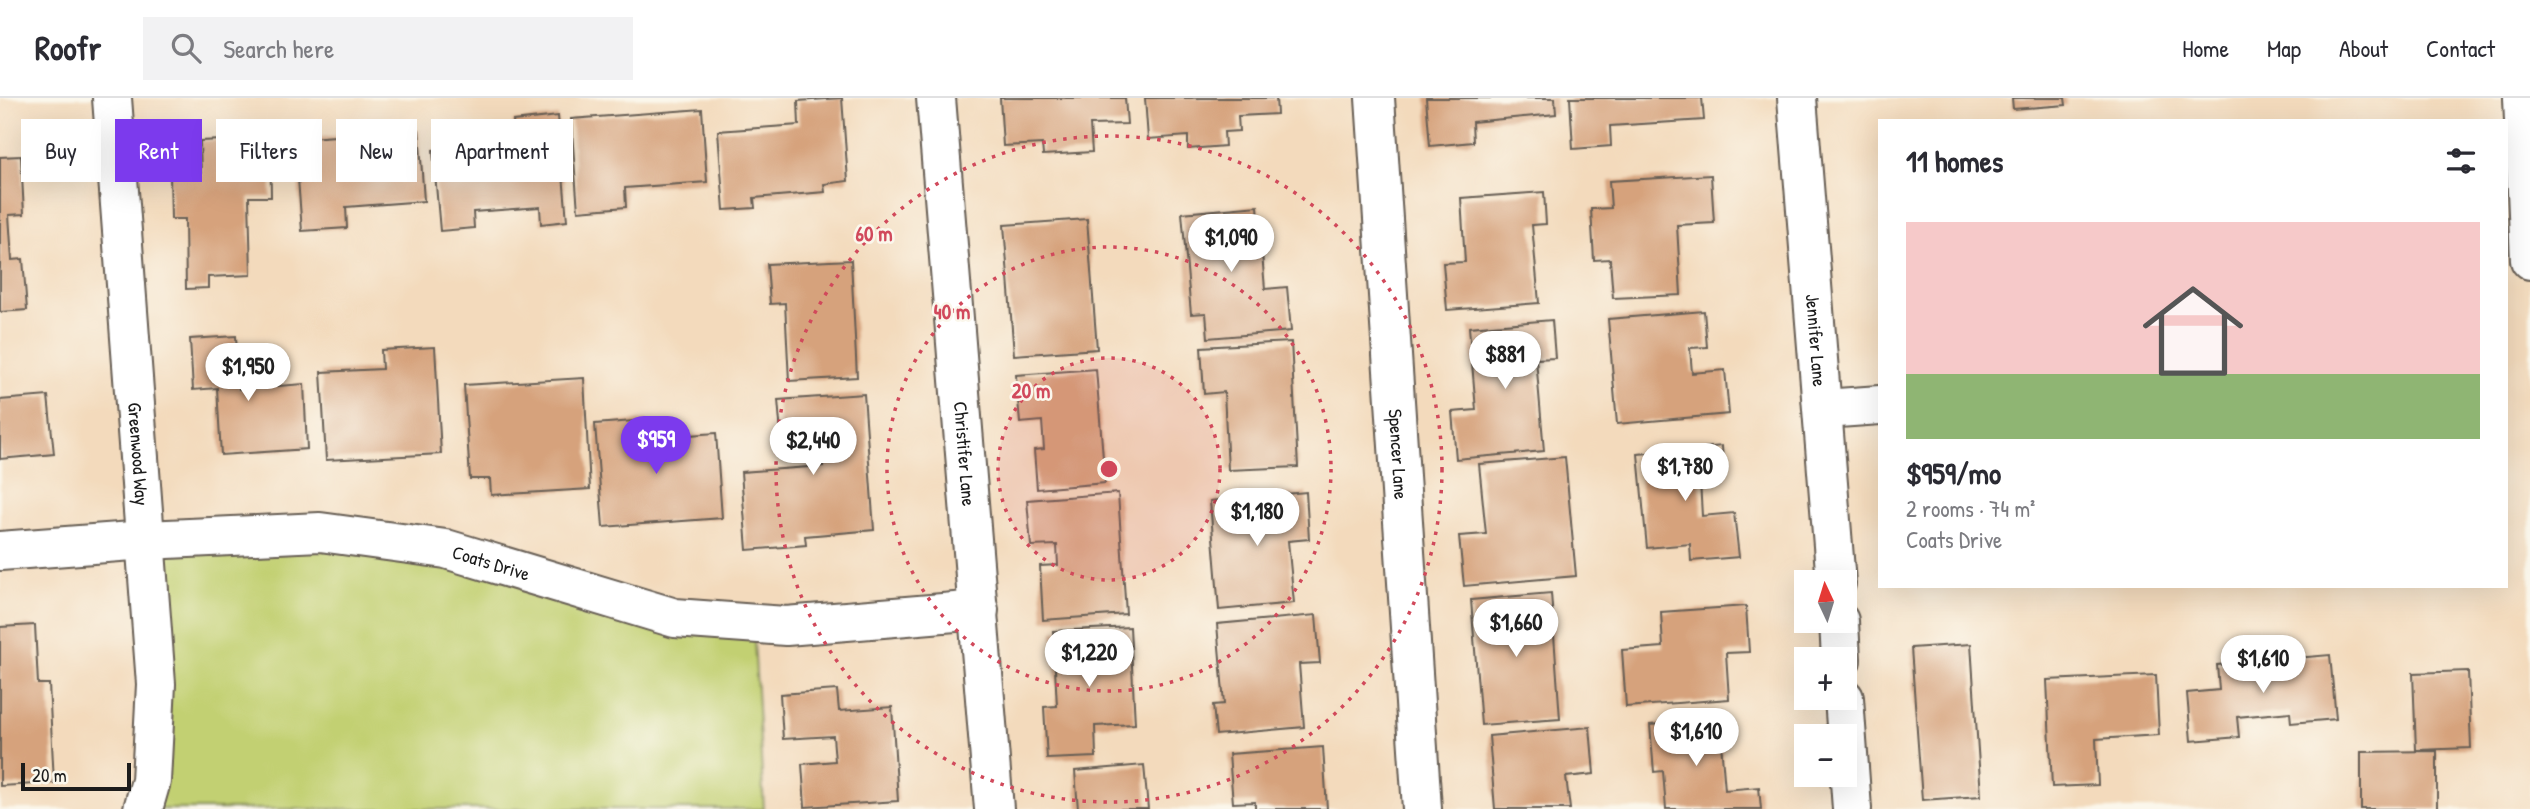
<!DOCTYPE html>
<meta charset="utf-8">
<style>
:root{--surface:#fff;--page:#f2f2f3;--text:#2b2b33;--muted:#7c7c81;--line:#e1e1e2;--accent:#7c3aed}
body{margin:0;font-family:"Patrick Hand",sans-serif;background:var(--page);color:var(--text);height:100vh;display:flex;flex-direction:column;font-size:26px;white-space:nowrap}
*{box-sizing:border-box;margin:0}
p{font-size:23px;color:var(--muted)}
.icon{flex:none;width:38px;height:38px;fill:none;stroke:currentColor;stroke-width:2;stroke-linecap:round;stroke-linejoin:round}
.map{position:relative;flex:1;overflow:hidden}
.panel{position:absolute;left:1878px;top:21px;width:630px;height:469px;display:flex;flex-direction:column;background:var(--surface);border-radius:0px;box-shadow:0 7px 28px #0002}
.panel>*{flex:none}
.guide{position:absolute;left:21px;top:21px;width:665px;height:63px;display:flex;gap:14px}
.needle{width:46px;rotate:356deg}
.buttons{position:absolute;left:1794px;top:472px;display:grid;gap:14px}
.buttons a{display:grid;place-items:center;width:63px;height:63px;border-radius:0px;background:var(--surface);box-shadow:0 7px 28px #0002;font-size:35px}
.scale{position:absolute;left:21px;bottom:18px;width:110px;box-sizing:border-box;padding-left:7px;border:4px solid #1c1c1c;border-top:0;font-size:19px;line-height:24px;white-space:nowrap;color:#1c1c1c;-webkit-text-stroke:5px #fbf7ec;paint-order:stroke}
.price{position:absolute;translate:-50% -60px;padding:0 16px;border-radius:24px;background:#fff;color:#222;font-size:23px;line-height:46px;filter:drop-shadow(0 2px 4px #0008)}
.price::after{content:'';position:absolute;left:50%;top:42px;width:21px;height:16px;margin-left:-10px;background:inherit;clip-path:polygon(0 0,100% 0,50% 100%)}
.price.selected{background:var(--accent);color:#fff}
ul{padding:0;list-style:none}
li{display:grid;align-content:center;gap:14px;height:371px;padding:0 28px}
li+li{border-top:2px solid var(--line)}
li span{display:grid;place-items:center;height:217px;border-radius:0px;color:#555}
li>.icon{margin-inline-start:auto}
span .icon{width:126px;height:126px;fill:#fffc;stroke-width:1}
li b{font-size:30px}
h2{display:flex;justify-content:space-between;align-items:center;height:84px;padding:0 28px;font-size:30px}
.pill{padding:0 24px;border-radius:0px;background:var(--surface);box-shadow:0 7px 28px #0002;font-size:24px;line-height:63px}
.pill.selected{background:var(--accent);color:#fff}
header{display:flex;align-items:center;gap:42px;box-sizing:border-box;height:98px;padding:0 35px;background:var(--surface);border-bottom:2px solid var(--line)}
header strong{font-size:33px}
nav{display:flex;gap:38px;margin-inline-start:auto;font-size:24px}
.search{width:490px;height:63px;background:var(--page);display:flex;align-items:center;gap:18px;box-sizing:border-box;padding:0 24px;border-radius:0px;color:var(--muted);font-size:26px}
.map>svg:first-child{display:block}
.green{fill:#c2d072;stroke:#6f7647;stroke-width:2}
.building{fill:#d6a27c}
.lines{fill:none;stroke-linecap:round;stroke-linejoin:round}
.minor-casing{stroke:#675e54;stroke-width:42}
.tertiary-casing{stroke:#675e54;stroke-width:42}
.minor{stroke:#fff;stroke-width:38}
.tertiary{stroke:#fff;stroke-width:38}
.ring{fill:none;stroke:#d1495b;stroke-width:3.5;stroke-dasharray:3.5 7}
.labels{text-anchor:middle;stroke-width:5;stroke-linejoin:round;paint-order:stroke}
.street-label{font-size:19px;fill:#1c1c1c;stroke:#fbf7ec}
.centre{fill:#d1495b;stroke:#fbf7ec;stroke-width:3.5}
.ring-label{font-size:21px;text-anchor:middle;font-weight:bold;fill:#d1495b;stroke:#fbf7ec;stroke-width:5;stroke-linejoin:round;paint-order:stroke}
</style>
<header>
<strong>Roofr</strong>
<div class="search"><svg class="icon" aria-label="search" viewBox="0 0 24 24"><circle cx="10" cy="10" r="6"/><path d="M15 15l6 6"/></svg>Search here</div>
<nav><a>Home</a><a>Map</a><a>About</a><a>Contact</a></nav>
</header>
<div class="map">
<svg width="2530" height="711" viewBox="0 0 2530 711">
<rect width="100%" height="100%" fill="#fbf7ec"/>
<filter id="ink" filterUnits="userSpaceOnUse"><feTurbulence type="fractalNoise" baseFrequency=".0143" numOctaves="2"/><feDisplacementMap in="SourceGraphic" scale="14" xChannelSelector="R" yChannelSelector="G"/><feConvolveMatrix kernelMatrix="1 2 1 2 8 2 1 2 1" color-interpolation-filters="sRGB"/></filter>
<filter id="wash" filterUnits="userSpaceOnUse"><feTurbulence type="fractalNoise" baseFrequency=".00686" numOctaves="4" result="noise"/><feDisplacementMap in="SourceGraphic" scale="28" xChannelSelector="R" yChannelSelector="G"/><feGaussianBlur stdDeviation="1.57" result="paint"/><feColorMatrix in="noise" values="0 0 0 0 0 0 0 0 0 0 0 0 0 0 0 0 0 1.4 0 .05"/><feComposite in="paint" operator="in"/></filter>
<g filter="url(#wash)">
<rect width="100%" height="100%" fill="#f3dabc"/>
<polygon class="green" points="320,434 753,525 764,711 143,711 146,442"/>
<g id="blocks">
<g class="building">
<polygon points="842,0 848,83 824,86 825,94 754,100 755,110 724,112 718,33 799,27 798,3"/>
<polygon points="1000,0 1125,0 1127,26 1090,27 1092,54 1043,57 1042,46 1003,48"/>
<polygon points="1145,0 1276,0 1277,16 1238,18 1239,33 1224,34 1225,48 1188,51 1188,38 1148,41"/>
<polygon points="1426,0 1555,0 1556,16 1472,24 1473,44 1430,48"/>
<polygon points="1570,0 1702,0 1704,22 1610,28 1611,48 1573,51"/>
<polygon points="2012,0 2065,0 2066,7 2013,11"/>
<polygon points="702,11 707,84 625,90 626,109 578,113 571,21"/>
<polygon points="558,18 567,123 541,126 540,109 473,114 474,130 440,133 433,52 516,45 513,23"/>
<polygon points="419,32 424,103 346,109 347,130 302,133 295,41"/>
<polygon points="270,40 271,99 249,99 251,177 208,179 208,190 186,191 185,121 171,121 170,76 201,76 200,43"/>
<polygon points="21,58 24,116 9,117 12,162 23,161 27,212 0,214 0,59"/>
<polygon points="1711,77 1714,125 1677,127 1681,197 1613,200 1610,161 1594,162 1591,111 1611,110 1609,83"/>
<polygon points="1544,94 1546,126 1532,127 1539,205 1447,212 1443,165 1465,164 1461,100"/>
<polygon points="1258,108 1265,191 1287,189 1291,233 1208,240 1206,215 1191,216 1182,115"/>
<polygon points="1087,121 1097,251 1014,257 1004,127"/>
<polygon points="851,162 857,279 789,283 785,205 770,206 767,166"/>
<polygon points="1704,213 1707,249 1690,250 1692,275 1725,272 1729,316 1617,326 1608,221"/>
<polygon points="1552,222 1555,260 1536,261 1544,353 1456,361 1452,314 1476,312 1469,229"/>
<polygon points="236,238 239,291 304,286 307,351 221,357 217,290 193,292 190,241"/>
<polygon points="1291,244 1298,369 1228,372 1224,294 1204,296 1201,249"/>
<polygon points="435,249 441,356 326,362 321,274 382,271 381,252"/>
<polygon points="1096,271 1105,385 1037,391 1034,352 1044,351 1042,323 1020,325 1016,277"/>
<polygon points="584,280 590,391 491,397 490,381 470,381 464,287"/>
<polygon points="864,296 874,432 805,438 806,447 747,452 741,374 823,368 822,345 782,348 778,302"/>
<polygon points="48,298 54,356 0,361 0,302"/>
<polygon points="647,322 649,340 716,335 722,420 603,429 595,326"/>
<polygon points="1722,348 1724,381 1700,383 1702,418 1734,415 1739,459 1691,463 1690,446 1647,450 1638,356"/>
<polygon points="1565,359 1576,478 1464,488 1459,438 1486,436 1479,366"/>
<polygon points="1306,394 1309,441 1288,443 1294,505 1219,512 1210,403"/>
<polygon points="1118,395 1126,516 1043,522 1040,468 1058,467 1057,447 1031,448 1027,402"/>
<polygon points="1551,495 1560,621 1481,627 1471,502"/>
<polygon points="1746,508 1749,554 1726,555 1729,601 1626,609 1622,552 1663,549 1661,514"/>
<polygon points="1316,517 1320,565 1299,566 1304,629 1216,637 1213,607 1224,606 1217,526"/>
<polygon points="35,527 38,586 49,586 54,685 0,688 0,529"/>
<polygon points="1130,529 1135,626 1095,628 1096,659 1047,661 1044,609 1057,608 1053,533"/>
<polygon points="1971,546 1981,698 1922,702 1911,550"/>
<polygon points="2330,557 2336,621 2291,625 2290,614 2237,619 2239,639 2191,643 2187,595 2219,592 2217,567"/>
<polygon points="2468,573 2471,650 2416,652 2413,575"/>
<polygon points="2156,577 2159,637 2096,641 2098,687 2052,689 2047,582"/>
<polygon points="837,592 839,613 892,609 898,703 805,709 802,666 835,663 833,638 783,641 780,596"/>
<polygon points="1719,621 1725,692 1759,689 1761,711 1666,711 1663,673 1654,674 1650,627"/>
<polygon points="1590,629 1594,676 1566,679 1570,711 1495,711 1489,638"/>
<polygon points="1323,649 1327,711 1255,711 1255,704 1233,705 1229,656"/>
<polygon points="2437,653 2437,711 2361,711 2361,654"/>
<polygon points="1144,667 1148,711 1078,711 1075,673"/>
</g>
</g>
</g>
<g filter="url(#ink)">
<use href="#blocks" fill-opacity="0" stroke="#675e54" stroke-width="2"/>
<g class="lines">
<defs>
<g id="minor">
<path id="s1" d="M112 0 156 586 151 683 143 711"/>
<path id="s2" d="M936 0 994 711"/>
<path id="s3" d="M1375 0 1422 711"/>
<path id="s4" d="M1797 0 1836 485"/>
<polyline points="1824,311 1880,307"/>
<path id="s5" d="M0 453 146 442 320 434 446 451 675 520 786 528 979 512"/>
<polyline points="1839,523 1841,562"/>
<polyline points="1844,600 1852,711"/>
</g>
<polyline id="tertiary" points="2523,0 2530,162"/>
</defs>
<use href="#minor" class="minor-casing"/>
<use href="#tertiary" class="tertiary-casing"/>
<use href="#minor" class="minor"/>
<use href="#tertiary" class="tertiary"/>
</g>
</g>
<circle cx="1109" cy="371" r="111" fill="#d1495b" fill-opacity=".12"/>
<g class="ring">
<circle cx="1109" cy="371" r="111"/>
<circle cx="1109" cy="371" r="222"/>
<circle cx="1109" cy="371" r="333"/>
</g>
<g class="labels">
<g class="street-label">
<text dy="7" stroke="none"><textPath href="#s4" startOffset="243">Jennifer Lane</textPath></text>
<text dy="7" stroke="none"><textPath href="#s2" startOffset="357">Christifer Lane</textPath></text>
<text dy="7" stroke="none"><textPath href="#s1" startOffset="357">Greenwood Way</textPath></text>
<text dy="7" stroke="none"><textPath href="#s3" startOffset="357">Spencer Lane</textPath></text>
<text dy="7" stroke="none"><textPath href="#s5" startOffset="495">Coats Drive</textPath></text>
</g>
</g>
<circle cx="1109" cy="371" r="10" class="centre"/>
<g class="ring-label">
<text x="874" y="143">60 m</text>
<text x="952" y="221">40 m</text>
<text x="1031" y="300">20 m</text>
</g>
</svg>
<div class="buttons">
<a><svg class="needle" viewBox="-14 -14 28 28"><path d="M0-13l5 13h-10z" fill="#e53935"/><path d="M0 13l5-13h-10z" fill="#7c7c81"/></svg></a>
<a>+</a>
<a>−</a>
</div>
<div class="scale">20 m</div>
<b class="price" style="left:1231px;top:176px">$1,090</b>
<b class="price" style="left:1505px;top:293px">$881</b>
<b class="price" style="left:248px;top:305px">$1,950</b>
<b class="price selected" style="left:656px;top:378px">$959</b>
<b class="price" style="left:813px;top:379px">$2,440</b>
<b class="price" style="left:1685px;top:405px">$1,780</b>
<b class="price" style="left:1257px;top:450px">$1,180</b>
<b class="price" style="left:1516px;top:561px">$1,660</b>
<b class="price" style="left:1089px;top:591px">$1,220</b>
<b class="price" style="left:2263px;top:597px">$1,610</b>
<b class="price" style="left:1696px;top:670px">$1,610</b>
<div class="guide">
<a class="pill">Buy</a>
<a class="pill selected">Rent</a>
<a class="pill">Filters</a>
<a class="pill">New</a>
<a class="pill">Apartment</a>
</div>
<section class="panel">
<h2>11 homes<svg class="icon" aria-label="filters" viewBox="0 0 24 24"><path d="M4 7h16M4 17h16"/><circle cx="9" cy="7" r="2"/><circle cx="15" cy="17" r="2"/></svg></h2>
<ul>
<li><span style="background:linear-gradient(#f6c9c9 70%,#8fb573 0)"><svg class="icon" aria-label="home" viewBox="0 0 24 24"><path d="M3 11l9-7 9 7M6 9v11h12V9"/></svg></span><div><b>$959/mo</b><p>2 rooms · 74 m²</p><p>Coats Drive</p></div></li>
</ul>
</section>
</div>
